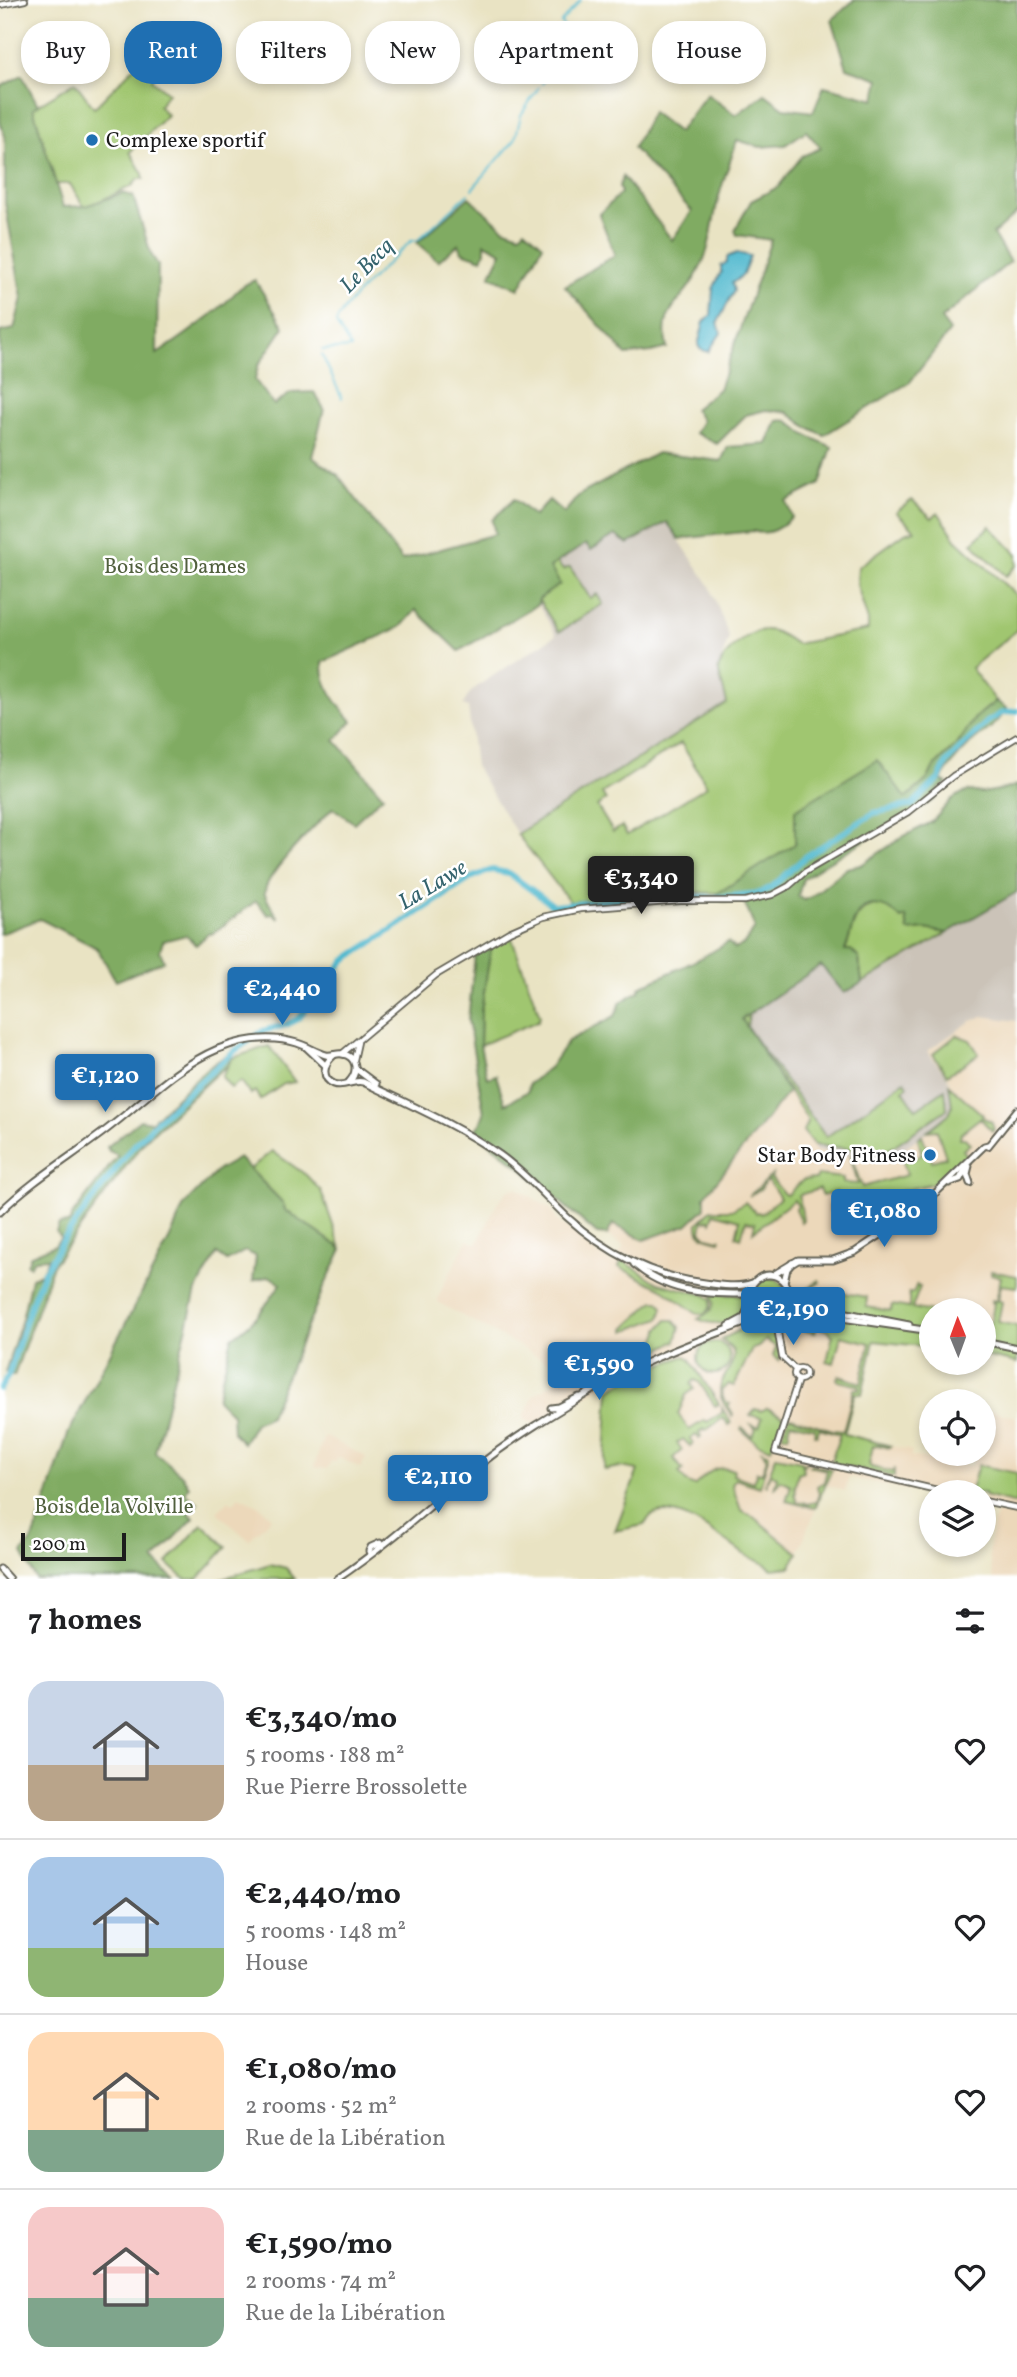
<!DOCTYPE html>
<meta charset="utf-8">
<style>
:root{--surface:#fff;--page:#f2f2f2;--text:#202124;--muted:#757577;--line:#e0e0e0;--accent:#1f6fb2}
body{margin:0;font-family:Vollkorn,serif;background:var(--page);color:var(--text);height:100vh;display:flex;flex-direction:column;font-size:26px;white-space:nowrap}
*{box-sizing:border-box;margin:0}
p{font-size:23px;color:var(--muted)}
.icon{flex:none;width:38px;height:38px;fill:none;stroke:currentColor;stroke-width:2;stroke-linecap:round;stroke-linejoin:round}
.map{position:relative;height:1579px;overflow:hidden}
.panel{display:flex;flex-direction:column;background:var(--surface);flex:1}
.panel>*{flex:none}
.top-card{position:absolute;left:21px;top:21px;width:976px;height:63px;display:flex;gap:14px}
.needle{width:46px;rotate:359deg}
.fabs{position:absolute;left:919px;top:1298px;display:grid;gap:14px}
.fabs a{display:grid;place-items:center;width:77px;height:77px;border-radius:50%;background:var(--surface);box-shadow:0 4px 10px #0003;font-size:35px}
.scale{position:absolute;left:21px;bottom:18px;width:105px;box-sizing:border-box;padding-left:7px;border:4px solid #1c1c1c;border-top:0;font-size:19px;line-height:24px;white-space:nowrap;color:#1c1c1c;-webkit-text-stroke:5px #fff;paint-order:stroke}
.price{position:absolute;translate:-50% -60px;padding:0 16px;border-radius:7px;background:var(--accent);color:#fff;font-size:23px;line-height:46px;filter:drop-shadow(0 2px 4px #0008)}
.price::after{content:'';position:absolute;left:50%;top:42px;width:21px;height:16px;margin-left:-10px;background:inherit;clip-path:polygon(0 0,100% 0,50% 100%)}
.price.selected{background:#222;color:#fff}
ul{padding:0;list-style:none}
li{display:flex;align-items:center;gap:21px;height:175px;padding:0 28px}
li+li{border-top:2px solid var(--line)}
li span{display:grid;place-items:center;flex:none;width:196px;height:140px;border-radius:21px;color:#555}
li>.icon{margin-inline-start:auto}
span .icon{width:84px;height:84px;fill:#fffc;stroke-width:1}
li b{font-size:30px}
h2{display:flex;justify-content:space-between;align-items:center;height:84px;padding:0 28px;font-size:30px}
.tag{padding:0 24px;border-radius:28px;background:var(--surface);box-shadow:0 4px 10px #0003;font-size:24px;line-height:63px}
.tag.selected{background:var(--accent);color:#fff}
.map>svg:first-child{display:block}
.built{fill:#ecd8ba}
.industrial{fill:#cbc3b8}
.green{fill:#a0c670;stroke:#5e7146;stroke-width:2;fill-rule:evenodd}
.forest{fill:#80ab62;stroke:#4e643f;stroke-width:2}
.water{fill:#51b9cf;stroke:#366a76;stroke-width:2}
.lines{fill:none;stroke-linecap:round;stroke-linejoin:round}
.stream{stroke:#51b9cf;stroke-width:2}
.river{stroke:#51b9cf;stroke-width:6}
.tertiary-casing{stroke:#646256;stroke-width:8}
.secondary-casing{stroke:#646256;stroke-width:9}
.tertiary{stroke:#fff;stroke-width:4.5}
.secondary{stroke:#fff;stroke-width:5}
.poi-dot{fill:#1f6fb2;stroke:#fff;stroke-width:2.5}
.labels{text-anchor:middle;stroke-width:5;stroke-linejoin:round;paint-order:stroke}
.poi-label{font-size:21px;fill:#1c1c1c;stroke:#fff;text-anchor:start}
.park-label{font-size:21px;fill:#51603e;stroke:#fff}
.water-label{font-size:23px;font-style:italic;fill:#34636d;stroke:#fff}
</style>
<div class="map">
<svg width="1017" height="1579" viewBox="0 0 1017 1579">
<rect width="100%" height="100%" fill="#fff"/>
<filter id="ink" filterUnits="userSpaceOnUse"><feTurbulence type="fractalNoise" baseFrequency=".0143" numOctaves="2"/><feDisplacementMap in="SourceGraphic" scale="14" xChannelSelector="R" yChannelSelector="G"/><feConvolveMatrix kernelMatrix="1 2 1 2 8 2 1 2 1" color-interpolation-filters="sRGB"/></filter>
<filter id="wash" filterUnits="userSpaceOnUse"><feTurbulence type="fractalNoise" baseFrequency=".00686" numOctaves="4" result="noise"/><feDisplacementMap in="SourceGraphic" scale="28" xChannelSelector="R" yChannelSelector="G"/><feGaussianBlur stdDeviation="1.57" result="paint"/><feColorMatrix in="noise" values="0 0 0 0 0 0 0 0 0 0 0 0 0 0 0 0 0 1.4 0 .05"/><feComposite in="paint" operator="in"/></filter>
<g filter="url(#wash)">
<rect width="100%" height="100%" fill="#e9e3c3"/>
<g class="built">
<polygon points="983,1016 1017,1021 1017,1363 984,1356 984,1311 931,1311 931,1347 874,1341 862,1394 855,1393 844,1434 912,1451 911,1456 972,1466 975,1454 984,1454 984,1409 1017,1417 1017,1579 993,1579 989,1555 990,1538 997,1510 984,1507 984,1493 931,1493 931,1495 849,1477 845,1491 826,1485 831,1471 798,1553 765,1526 652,1473 680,1357 673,1352 630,1370 536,1426 523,1418 534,1395 569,1373 439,1303 437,1299 467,1240 477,1244 498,1202 508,1190 517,1188 551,1209 557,1221 613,1264 624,1246 607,1235 613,1224 644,1239 705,1196 788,1092 808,1121 803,1131 817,1151 878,1157 893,1156 918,1138 953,1105 948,1078 927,1051 971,1021"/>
<polygon points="324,1436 366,1457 360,1468 338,1457 335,1462 331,1461 327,1469 314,1467"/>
<polygon points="238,1496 260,1506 272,1517 249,1540 217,1512 229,1500 232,1503 236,1501"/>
</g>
<g class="industrial">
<polygon points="667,522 710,586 729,637 718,669 728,702 517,834 475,766 468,707 463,705 469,694 479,685 556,635 538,604 549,567 587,544 591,550 615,535 628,544"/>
<polygon points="1017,892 1017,1021 983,1016 971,1021 927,1051 948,1078 953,1105 951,1112 947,1117 893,1156 878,1157 816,1151 803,1131 808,1120 741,1019 821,965 844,993"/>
</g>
<g class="green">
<polygon points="144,57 159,69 152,80 168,93 159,106 167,115 130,152 143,174 144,179 138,179 132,186 85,208 70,184 56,184 33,108 75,82 94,108"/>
<path d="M912 500 932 518 938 512 956 539 1017 596V630L971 668 996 701 975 718 959 742 933 768 928 779 906 798 876 761 796 844 718 893 684 892 570 902 517 834 727 703 718 669C726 650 754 623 776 632 783 635 790 640 796 644L868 630V621L857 585 858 567 905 533 915 530 896 512ZM681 743 707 786 627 835 622 826 613 832 597 806 606 800 602 793Z"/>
<polygon points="990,526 1017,554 1017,565 1006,576 972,543"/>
<polygon points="557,562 563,570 570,567 590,598 597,594 603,604 559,632 538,599 560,584 549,567"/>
<path d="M874 905H882L906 917 908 931 925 929 947 933 862 983 859 958 845 950C854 931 850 913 874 905Z"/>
<polygon points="511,936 540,1016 538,1021 480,1045 481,1011 491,947"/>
<polygon points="749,1014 747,1027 826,1137 905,1081 908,1086 903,1090 916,1109 945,1089 947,1109 885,1152 814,1145 803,1131 808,1120 741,1019"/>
<polygon points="957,1035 970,1040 979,1054 947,1075 933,1054"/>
<polygon points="269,1046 295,1082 284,1084 260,1100 255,1091 251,1094 241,1081 231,1088 222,1077 232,1058"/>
<path d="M949 1085 983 1115 982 1117 992 1122 994 1130 992 1131 980 1118 961 1133 960 1138H965L970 1144 963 1150 968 1157 942 1181 894 1193 867 1204 830 1211V1206L840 1203 836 1192 822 1196 819 1189 799 1195 803 1220 801 1222 795 1209 798 1206 794 1200 753 1232 755 1223 746 1221 741 1238 736 1236 740 1220 714 1213 711 1222 708 1219 707 1221 703 1220 701 1231 707 1237 719 1240 721 1238 720 1241C709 1238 696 1238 698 1223L711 1210H732L745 1202 756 1213 758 1212 761 1214 780 1198 768 1180 761 1186 762 1188 749 1196 772 1175 771 1178 784 1194 787 1195 803 1180 816 1179 817 1175 843 1178V1183L858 1184 850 1154 862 1187 907 1175 901 1155 904 1152 907 1160 922 1155 918 1138 922 1135 932 1161 946 1157 937 1130 927 1131 950 1113 952 1106Z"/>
<polygon points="272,1151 306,1175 321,1191 341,1248 285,1210 283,1203 250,1169"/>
<polygon points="622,1260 658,1283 706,1295 711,1300 710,1308 704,1314 697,1314 664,1290 619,1267"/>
<polygon points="991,1271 1017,1276 1017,1287 1001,1285 998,1300 1002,1302 998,1322 1017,1326 1017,1363 984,1356 984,1322 991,1323 994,1303 991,1302 991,1300 996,1301 1001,1277 991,1274"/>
<circle cx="769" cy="1294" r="16"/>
<polygon points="819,1280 820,1282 810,1288 813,1292 812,1295 826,1302 840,1305 843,1293 867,1297 866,1307 891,1311 892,1305 909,1308 909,1293 913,1293 917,1284 916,1286 920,1287 912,1308 931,1312 931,1347 874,1341 862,1394 855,1393 844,1434 891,1446 890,1448 877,1445 873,1446 869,1464 871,1467 892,1472 894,1470 894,1477 829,1463 831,1461 840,1434 819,1428 817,1435 814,1435 815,1428 791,1422 788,1436 782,1435 788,1419 790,1417 833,1430 843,1431 854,1389 859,1389 860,1386 838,1381 837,1378 839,1376 861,1383 870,1343 841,1336 834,1363 827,1361 833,1335 830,1334 830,1331 817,1327 815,1333 796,1328 782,1329 783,1316 789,1310 818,1316 815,1300 794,1294 798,1295 798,1291 806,1290"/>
<path d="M711 1294 744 1295 747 1298C749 1325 716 1328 698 1319 707 1314 719 1308 711 1294Z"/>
<polygon points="654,1301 659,1301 663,1307 660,1318 625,1331 625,1328"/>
<path d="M765 1316 770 1317 774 1321 780 1359 779 1361 773 1356 776 1347 766 1340 758 1347 752 1349 734 1386 728 1384 721 1391 724 1400 730 1404 728 1405 733 1414 732 1416C727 1408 719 1399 720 1389 721 1372 750 1355 721 1340Z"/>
<path d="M667 1320H674L680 1327 676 1341 606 1377 618 1355 622 1358 624 1356 620 1351 624 1350 636 1355C647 1349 659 1340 659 1329Z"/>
<circle cx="714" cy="1358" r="16"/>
<path d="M685 1356 689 1358 719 1404 715 1406 699 1382 695 1380 691 1383 694 1389 686 1395 678 1414 689 1430 705 1420 707 1422 722 1413V1408L731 1423 729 1425 723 1418 705 1431 703 1429 699 1433 701 1436 699 1438 696 1435 690 1439 693 1443 690 1446 683 1439 677 1443 682 1450 673 1458 683 1470 679 1473 686 1482 694 1486C709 1473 713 1464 734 1470L733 1475 753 1482 757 1472 762 1473 767 1458 762 1451 769 1454 760 1487 735 1479 732 1485 741 1510 751 1515 798 1553 790 1567 772 1569C763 1561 753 1560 744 1554 725 1541 675 1499 651 1516 648 1518 647 1522 644 1525L615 1531 638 1470 620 1467 604 1470 609 1390 640 1372Z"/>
<polygon points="767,1408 784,1416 771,1449 758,1444 741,1429 742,1427 752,1436 756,1429 752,1425 759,1427 762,1418 750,1415 755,1409 761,1411"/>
<polygon points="776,1456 802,1461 802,1464 806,1463 803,1466 804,1471 798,1473 795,1487 796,1493 794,1494 798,1503 803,1502 807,1504 816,1502 819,1494 817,1486 824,1482 827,1470 810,1466 811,1464 832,1469 815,1508 786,1501 791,1485 780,1480 774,1489 777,1477 770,1474 766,1485 768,1486 765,1485"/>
<polygon points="978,1465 1017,1473 1017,1504 984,1496 984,1493 970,1493"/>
<polygon points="202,1524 227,1547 198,1579 185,1579 167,1563"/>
<polygon points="270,1564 286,1568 295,1579 221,1579"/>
</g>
<g class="forest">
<path d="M854 0H1017V213L993 234 1010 262 941 319 950 331 910 382 824 435 807 427 787 412 766 410 746 415 717 444 695 433 702 421 694 409 719 389 771 240 737 235 735 230 751 201 778 187 802 156 821 148 806 131 785 145 760 147 737 140C730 164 719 189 715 214 710 238 709 254 696 276 679 306 659 309 667 348L651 352 626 355 565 286 615 255 599 214 621 193 619 186 623 177 672 240 692 211 633 148 652 112 678 132 707 94 736 115 765 94 784 108 813 112 824 86 875 99 879 79 847 68 832 20Z"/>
<path d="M22 75 38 105 33 108 63 207 85 206 123 193 133 196 151 254 158 265 157 354C180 339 204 322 225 303 237 292 239 286 255 280L284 327 258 366 255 380 274 405 291 393 314 392 324 409 312 457 338 475 402 560 495 534 492 520 514 499 534 516 549 500 564 513 579 495 657 453 721 461 728 447 767 444 777 421 787 420 804 434 832 447 820 484 786 501 792 517C781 527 769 537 753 531L679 539 667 522 628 544 615 535 591 550 586 544 550 567 560 584 539 599 538 604 459 651 416 610 401 627 323 662C322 686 337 704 352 721L335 740 383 796 354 823 333 808C319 822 262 876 265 894 267 902 275 911 279 919L272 914 268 915 256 901 212 934 209 933 196 945 186 935 163 941 160 951 164 961 116 981 97 948 40 919 0 934V332L14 329 22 298 5 203V137L0 121V87Z"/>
<polygon points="469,197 503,228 520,234 525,229 543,245 519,289 490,276 502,252 485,243 485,252 482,259 462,252 459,244 438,261 417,243"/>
<path d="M996 701 1006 708C999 725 982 733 970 744 959 755 948 767 941 780L947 783 937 791 935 799 823 865 803 879 798 896 804 900 811 897 847 868 861 865 904 836 932 822 952 799 961 794 969 791 982 793 1005 789 1017 785V892L947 933 925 929 908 931 906 917 901 919C888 904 863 897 854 921 850 931 850 940 845 950H851L859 958 862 983 844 993 821 965 742 1019 788 1092 705 1196V1208L687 1225 644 1240 613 1224 607 1235 597 1234 519 1166 474 1131 480 1124 484 1113 468 1020 475 955 491 947 481 1011 480 1045 487 1078 496 1075 505 1104 528 1091 529 1084 550 1067 568 1041 615 1016 621 1002 639 991 640 987C671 971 698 962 728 942L735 949 744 944 755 928 744 902 722 901 718 893 795 844V810L877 760 906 798 928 779 933 768 959 742 975 718Z"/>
<polygon points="228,1054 232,1058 226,1067 216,1074 146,1139 61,1254 53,1265 14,1376 5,1372 22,1319 31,1278 41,1274 48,1258 35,1259 30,1266 27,1264 31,1255 55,1245 61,1237 56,1232 59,1224 70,1223 71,1217 118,1155 109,1151 107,1147 140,1120 151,1122 205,1070"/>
<path d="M239 1158 283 1203 285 1210 342 1249 323 1289 270 1416 255 1423 243 1443 233 1432 232 1414 217 1399 232 1337C258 1320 263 1308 281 1284L269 1276 253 1281 256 1256 245 1251 227 1261 217 1254 196 1291 155 1452 182 1475 189 1486 185 1493 198 1503 189 1513 194 1518 154 1560 174 1579H36L22 1553 34 1537 68 1434 170 1238 184 1205 218 1170Z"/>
</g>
<path class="water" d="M737 253 750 256C745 269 745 276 732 283L734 291 718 322 721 333 708 352 700 349 698 345 704 322 711 315 713 289 721 272V266L727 262V257Z"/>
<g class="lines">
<g class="stream">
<polyline points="542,84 550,72 568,33 561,22 581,0"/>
<polyline points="472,189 515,140 521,115 539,87"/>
<path d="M322 350 351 348 336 324C337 309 397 255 411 241L418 240 468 194"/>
<polyline points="322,355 342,398"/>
</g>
<g class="river">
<polyline points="9,1373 33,1299 44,1272 63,1240 129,1151 158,1120 233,1052 263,1031 285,1025 299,1018 345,960 473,877 492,870 508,873 554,906 668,895 713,898 760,893 772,887 805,857 874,813 912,805 939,779 947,762 987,722 1002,713 1017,711"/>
<polyline points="0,1389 8,1376"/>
</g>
</g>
</g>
<g filter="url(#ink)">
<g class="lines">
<defs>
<g id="tertiary">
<polyline points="0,5 25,0"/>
<polyline points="343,1053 436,975 509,932 543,917 581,909 680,901 745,901 772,895 789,886 805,872 908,812 953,776 1017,737"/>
<polyline points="354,1060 358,1042"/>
<polyline points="768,1313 776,1321 782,1357 796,1370"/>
<polyline points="778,1326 781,1309"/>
<circle cx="800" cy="1374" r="6"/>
<polyline points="798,1380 775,1452 950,1493"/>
<polyline points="984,1501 1017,1508"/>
</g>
<g id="secondary">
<polyline points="306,1047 325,1065"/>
<path d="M334 1055C324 1063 320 1078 334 1084 344 1088 353 1079 363 1082 410 1105 457 1125 500 1155 525 1173 545 1196 567 1217 605 1252 653 1277 705 1283 719 1285 738 1288 752 1283"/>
<polyline points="356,1069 376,1084"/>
<polyline points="988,1146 1017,1110"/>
<polyline points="969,1166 967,1174 970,1183"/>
<polyline points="949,1183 960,1179 966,1168"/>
<path d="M0 1212C31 1181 71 1157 106 1130 142 1103 175 1067 218 1049 243 1039 270 1035 297 1043 307 1046 316 1052 326 1055 332 1056 337 1053 342 1054 358 1056 358 1073 349 1082"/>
<path d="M634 1264C666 1292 703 1294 743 1294L750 1297"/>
<circle cx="769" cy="1294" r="19"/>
<polyline points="773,1275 798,1260 833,1260 855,1252 918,1210 984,1146 988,1145"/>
<polyline points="784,1282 787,1269 792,1263"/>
<polyline points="788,1292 803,1302 816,1307 909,1325"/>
<polyline points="782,1308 790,1307 821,1315 931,1331"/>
<polyline points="729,1326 744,1318 751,1301"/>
<polyline points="984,1341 1017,1348"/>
<polyline points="551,1408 559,1407 579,1397"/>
<polyline points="369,1551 371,1547 380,1543"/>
<polyline points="0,1569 9,1579"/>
<path d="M337 1579C388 1545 434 1502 482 1463 516 1436 553 1414 590 1392 631 1367 676 1349 721 1332 739 1325 747 1323 765 1313"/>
</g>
</defs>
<use href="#tertiary" class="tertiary-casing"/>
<use href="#secondary" class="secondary-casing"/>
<use href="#tertiary" class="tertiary"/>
<use href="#secondary" class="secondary"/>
</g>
</g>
<g class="poi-dot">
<circle cx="92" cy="140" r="7"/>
<circle cx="930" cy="1155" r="7"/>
</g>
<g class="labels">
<g class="poi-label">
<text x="106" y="147">Complexe sportif</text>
<text x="916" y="1162" text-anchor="end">Star Body Fitness</text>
</g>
<g class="park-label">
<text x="175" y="573">Bois des Dames</text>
<text x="114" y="1513">Bois de la Volville</text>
</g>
<g class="water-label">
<text transform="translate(366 265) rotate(-46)" y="8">Le Becq</text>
<text transform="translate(432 884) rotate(-31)" y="8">La Lawe</text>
</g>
</g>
</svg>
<div class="fabs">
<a><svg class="needle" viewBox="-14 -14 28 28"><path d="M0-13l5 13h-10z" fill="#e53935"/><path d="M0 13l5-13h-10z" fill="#757577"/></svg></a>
<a><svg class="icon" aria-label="locate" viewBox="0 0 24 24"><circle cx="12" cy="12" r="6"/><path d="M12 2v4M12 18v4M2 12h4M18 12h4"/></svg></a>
<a><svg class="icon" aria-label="layers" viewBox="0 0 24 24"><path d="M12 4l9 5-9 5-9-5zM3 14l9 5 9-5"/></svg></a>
</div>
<div class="scale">200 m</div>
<b class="price selected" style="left:641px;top:916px">€3,340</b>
<b class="price" style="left:282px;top:1027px">€2,440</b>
<b class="price" style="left:105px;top:1114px">€1,120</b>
<b class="price" style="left:884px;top:1249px">€1,080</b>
<b class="price" style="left:793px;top:1347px">€2,190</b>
<b class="price" style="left:599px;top:1402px">€1,590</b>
<b class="price" style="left:438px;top:1515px">€2,110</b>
<div class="top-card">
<a class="tag">Buy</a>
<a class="tag selected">Rent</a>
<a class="tag">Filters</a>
<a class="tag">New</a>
<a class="tag">Apartment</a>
<a class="tag">House</a>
</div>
</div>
<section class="panel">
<h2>7 homes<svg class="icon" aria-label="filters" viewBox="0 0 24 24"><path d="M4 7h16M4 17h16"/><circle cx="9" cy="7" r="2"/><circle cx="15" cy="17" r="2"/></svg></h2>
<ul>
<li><span style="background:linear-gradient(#c9d6e8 60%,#b9a48a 0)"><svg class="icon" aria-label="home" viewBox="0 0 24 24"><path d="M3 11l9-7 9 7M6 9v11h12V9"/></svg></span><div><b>€3,340/mo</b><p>5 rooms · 188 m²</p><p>Rue Pierre Brossolette</p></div><svg class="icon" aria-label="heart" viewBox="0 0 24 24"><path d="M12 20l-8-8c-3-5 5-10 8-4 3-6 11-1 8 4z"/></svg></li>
<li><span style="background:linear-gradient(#a9c7e8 65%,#8fb573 0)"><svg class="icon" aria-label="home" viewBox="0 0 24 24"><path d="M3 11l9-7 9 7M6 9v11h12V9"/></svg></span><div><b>€2,440/mo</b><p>5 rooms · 148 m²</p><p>House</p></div><svg class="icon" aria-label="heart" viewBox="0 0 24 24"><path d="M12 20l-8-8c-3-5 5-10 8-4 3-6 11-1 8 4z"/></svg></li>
<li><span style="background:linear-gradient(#ffd9b3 70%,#7fa58c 0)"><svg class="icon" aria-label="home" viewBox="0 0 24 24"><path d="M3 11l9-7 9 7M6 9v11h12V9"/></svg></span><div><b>€1,080/mo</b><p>2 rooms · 52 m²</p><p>Rue de la Libération</p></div><svg class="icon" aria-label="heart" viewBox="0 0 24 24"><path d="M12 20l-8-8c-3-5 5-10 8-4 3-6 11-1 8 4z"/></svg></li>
<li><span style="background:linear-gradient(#f6c9c9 65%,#7fa58c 0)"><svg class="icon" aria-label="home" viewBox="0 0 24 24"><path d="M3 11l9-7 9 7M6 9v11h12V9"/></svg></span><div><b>€1,590/mo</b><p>2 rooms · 74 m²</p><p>Rue de la Libération</p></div><svg class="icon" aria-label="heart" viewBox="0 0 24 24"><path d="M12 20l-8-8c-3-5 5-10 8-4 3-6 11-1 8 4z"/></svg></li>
</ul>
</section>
